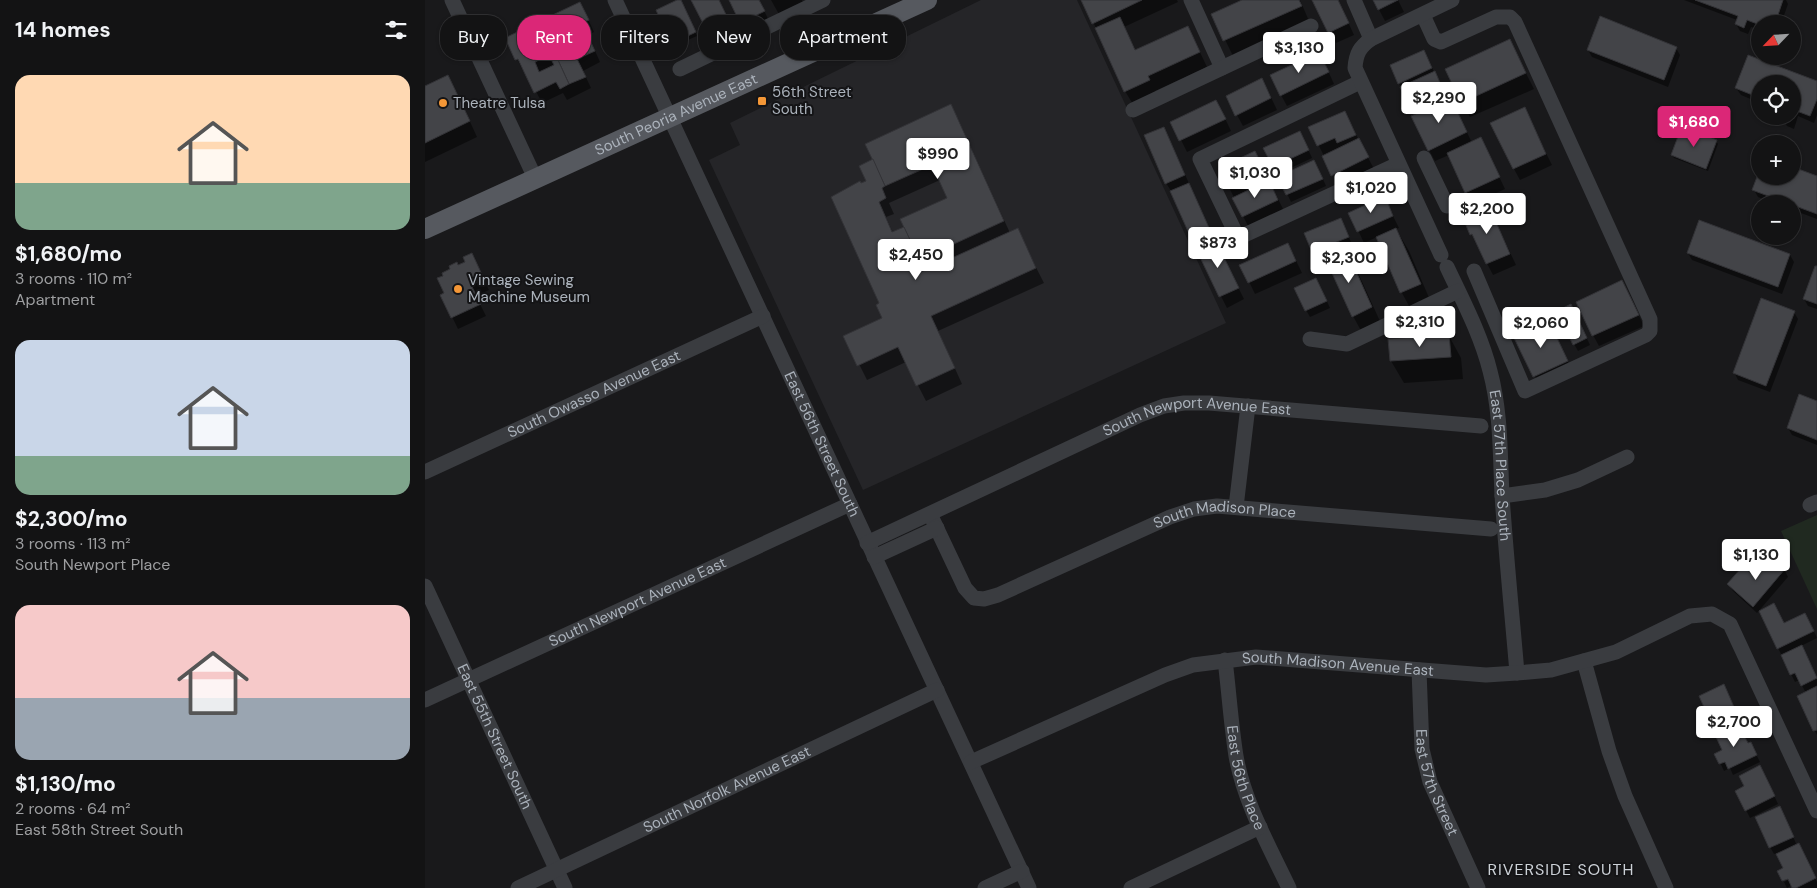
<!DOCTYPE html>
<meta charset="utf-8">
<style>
:root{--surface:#131314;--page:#1c1c1d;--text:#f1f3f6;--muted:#9d9ea0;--line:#323234;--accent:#db2777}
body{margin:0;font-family:"DM Sans",sans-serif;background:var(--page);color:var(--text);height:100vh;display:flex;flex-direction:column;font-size:19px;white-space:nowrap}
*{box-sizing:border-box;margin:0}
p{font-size:16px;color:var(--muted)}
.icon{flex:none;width:28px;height:28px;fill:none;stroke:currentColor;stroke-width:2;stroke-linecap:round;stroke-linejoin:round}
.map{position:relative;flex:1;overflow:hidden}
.panel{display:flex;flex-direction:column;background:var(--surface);width:425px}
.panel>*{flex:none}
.guide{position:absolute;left:15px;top:15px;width:475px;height:45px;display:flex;gap:10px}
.needle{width:32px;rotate:245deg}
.fabs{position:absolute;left:1326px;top:15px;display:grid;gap:10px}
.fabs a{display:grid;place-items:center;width:50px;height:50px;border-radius:50%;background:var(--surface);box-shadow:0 1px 4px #0004,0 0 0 1px var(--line);font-size:25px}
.price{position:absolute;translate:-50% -42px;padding:0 11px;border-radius:5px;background:#fff;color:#222;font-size:16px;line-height:32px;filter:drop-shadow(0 1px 2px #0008)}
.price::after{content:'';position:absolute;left:50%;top:30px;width:15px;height:11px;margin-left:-8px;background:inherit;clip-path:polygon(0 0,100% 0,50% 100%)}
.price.selected{background:var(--accent);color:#fff}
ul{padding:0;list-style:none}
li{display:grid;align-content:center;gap:10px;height:265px;padding:0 15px}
li span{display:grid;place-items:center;height:155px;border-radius:15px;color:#555}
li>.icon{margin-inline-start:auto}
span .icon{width:90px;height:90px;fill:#fffc;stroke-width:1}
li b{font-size:21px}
h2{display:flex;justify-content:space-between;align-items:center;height:60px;padding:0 15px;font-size:21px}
.tag{padding:0 18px;border-radius:20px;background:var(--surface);box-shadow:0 1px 4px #0004,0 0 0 1px var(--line);font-size:18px;line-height:45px}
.tag.selected{background:var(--accent);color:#fff}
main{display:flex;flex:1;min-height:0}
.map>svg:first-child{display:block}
.built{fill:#252528}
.green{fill:#202920}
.shadow{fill:#0007;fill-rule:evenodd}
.building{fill:#434448;stroke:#333337;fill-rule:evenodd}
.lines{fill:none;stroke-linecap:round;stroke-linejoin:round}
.minor{stroke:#3a3c40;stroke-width:15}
.major{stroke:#56595f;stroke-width:20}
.poi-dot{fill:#f49737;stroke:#141416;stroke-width:2}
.labels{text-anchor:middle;stroke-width:4;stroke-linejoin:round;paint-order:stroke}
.poi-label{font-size:15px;fill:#abb2bb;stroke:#141416;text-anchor:start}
.street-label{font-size:15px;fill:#abb2bb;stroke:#141416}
.neighbourhood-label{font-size:16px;letter-spacing:1px;fill:#ccd1d7;stroke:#141416}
</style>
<main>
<section class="panel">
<h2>14 homes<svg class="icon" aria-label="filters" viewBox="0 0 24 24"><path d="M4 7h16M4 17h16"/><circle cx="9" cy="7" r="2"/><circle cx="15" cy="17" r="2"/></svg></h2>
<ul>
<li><span style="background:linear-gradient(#ffd9b3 70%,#7fa58c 0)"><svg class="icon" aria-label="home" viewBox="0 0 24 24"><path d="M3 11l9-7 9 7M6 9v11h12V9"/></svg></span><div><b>$1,680/mo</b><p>3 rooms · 110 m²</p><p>Apartment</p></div></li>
<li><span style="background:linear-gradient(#c9d6e8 75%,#7fa58c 0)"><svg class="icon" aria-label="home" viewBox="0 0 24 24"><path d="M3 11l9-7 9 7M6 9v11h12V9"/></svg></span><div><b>$2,300/mo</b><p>3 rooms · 113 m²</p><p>South Newport Place</p></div></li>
<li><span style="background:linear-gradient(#f6c9c9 60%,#9aa5b1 0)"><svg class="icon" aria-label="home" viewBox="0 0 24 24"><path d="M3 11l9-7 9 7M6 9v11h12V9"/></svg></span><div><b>$1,130/mo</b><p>2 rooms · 64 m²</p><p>East 58th Street South</p></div></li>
</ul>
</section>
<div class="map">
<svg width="1392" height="888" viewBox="0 0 1392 888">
<rect width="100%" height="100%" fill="#19191b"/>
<polygon class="built" points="556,0 652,0 801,323 438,490 284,160 315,145 305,123"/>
<polygon class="green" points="1392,515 1392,609 1356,531"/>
<g class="shadow">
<polygon points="255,0 272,36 249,46 247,43"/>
<polygon points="268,0 294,0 311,36 291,46 279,26"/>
<polygon points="306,0 334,0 345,23 322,33"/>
<polygon points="346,0 377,0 379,4 355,16"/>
<polygon points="658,0 752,0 753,2 699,27 711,51 763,27 782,67 730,91 732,95 709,106 700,91"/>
<polygon points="820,0 875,0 884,21 808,56 788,15"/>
<polygon points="889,0 913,0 929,35 911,43"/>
<polygon points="949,0 973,0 979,12 960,21"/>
<polygon points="1259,0 1361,0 1363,4 1356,24 1335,24 1335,30 1326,27 1323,34 1315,31 1311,24 1312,20"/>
<path d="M161 15 169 32 163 35 175 62 158 71 166 88 142 100 138 93 117 103 100 70H98L92 59ZM149 51 151 55 142 59 140 55Z"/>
<polygon points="1084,40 1109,89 1045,117 1037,102"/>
<polygon points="1251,48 1255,55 1243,87 1167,57 1163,50"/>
<polygon points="999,51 1021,97 988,112 974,83"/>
<polygon points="1323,56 1392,83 1392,115 1389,123 1373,116 1369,129 1362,126 1358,119 1359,116 1368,116 1368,84 1335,84 1335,103 1316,95 1311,88"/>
<polygon points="900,64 909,84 862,106 856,95"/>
<polygon points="0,87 31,91 52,137 0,162"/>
<polygon points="843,91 852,110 818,126 802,97"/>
<path d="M525 106 534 121 585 233 592 230 619 283 513 331 537 384 501 401 481 362 442 380 420 336 458 319 435 184 442 181 449 160ZM515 180 524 198 480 227 468 233 461 217 469 214 464 203ZM495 259 502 271 497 273 491 261Z"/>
<polygon points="1099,109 1127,165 1095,180 1089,169"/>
<polygon points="1032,111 1047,143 1056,139 1080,189 1047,204 1024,155 1010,161 1004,150"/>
<polygon points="797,112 806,131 762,152 747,122"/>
<polygon points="919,112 949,169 914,186 885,128"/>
<polygon points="739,128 790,241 819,299 802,308 773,251 775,251 748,194 741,183"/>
<polygon points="879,140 887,158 853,174 840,149"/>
<polygon points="1291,141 1293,144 1283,171 1249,158 1247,155"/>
<polygon points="836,164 859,211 824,228 795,169"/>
<polygon points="893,168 901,186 866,202 854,177"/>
<polygon points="1368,168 1392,178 1392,219 1368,210 1368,204 1351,204 1333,197 1329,190 1335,173 1335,176 1368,176"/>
<polygon points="959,198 974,228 971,229 984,251 1008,307 989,315 977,293 952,237 939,243 925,213"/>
<polygon points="1064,208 1091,265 1068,275 1039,219"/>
<polygon points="915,219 927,244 893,259 881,234"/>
<polygon points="1275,221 1365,255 1369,262 1357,294 1267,260 1263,253"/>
<polygon points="863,244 877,273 830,294 816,265"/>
<polygon points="921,253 934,275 959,330 940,338 928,316"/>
<polygon points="42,262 52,266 64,290 51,296 61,316 33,329 17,296 21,294 33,267"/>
<polygon points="1392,268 1392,309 1383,306 1379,299"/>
<polygon points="895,286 905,308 885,317 881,310"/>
<polygon points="1203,293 1219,326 1174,346 1168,335"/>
<polygon points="1146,305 1165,345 1153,351 1149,344"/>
<polygon points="1369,312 1373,319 1345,392 1313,380 1309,372"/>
<polygon points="1130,334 1148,373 1116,388 1091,338"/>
<polygon points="1024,336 1036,358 1038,379 979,383 966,361"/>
<polygon points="1392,402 1392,445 1367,435 1363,428"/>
<polygon points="1359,569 1363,577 1332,613 1308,591 1303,584"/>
<polygon points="1384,621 1392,638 1376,646 1392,678 1392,735 1373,697 1381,693 1374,680 1370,682 1353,648 1358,625"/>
<polygon points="1302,693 1315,722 1292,732 1275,696"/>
<polygon points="1323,745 1329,750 1335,762 1308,775 1305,768 1299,771 1291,754"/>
<polygon points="1339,774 1353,804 1325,818 1321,810"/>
<polygon points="1359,815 1372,846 1378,852 1392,882 1392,888 1369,888 1367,885 1362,888 1359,882 1369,877 1360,868 1352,853 1349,854 1345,847"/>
</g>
<g class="building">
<polygon points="252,0 256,0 271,32 246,44 231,10"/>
<polygon points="266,0 294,0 306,25 284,35"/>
<polygon points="304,0 334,0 340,11 315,23"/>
<polygon points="656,0 717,0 667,24"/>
<polygon points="817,0 874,0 877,6 798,41 786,14"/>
<polygon points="887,0 913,0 924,23 903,33"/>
<polygon points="948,0 973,0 953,10"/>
<polygon points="1270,0 1358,0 1350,24 1335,25 1322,20 1319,28 1310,24 1313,16"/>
<path d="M155 2 164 20 157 23 170 51 152 59 161 77 144 84 115 21ZM143 40 149 54 141 58 135 44Z"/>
<polygon points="1175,16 1252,47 1239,80 1162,50"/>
<polygon points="695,17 710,50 763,26 775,52 723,76 725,80 699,92 670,28"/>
<path d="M115 21 144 84 135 89 131 82 109 93 93 59 90 60 80 38ZM124 55 129 65 114 72 110 62Z"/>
<polygon points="1085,39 1101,73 1036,103 1020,69"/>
<polygon points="999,50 1007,68 973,84 965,65"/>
<polygon points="894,52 904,72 855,96 845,75"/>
<polygon points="1323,55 1392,81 1392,99 1385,116 1369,110 1368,114 1368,84 1335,84 1335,98 1310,88"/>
<polygon points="1010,71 1018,90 983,105 975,87"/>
<polygon points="23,75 45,121 0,143 0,86"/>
<polygon points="837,78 846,98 810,116 801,96"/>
<polygon points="1026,98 1042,132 1003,151 986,116"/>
<polygon points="791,100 801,119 754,141 745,122"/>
<polygon points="526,104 579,221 494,260 475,219 522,198 507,165 460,186 440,144"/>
<polygon points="1100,107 1121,154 1088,169 1065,123"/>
<polygon points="920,111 931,135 912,143 910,138 892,146 883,127"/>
<polygon points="1257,126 1292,140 1281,169 1246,155"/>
<polygon points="739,127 760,175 740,184 719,135"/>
<polygon points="875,131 884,150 848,167 838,148"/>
<polygon points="1056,137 1075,177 1040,193 1022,153"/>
<polygon points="934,138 944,157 906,176 897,156"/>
<polygon points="830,151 840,171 803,188 794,168"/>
<polygon points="448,159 460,186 457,188 461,198 454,202 467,232 479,227 487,244 483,245 496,272 593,228 611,268 506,316 530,368 491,386 473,347 432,366 418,336 457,318 451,305 454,303 406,197 435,181 436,183 441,181 434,166"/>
<polygon points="889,160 898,179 861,195 852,177"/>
<polygon points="1368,167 1392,176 1392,214 1327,190 1335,169 1335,176 1368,176"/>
<polygon points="844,180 853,200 817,217 807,198"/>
<polygon points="764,183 785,230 766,238 745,191"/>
<polygon points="960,196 968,216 932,232 923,213"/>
<polygon points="1064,206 1085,254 1061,264 1047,234 1045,235 1038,218"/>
<polygon points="916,218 924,237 887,252 879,233"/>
<polygon points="1274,220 1365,254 1353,287 1262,253"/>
<polygon points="971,228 996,284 975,293 951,237"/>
<polygon points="791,241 814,288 794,297 772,251"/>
<polygon points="863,243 871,261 823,283 814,265"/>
<polygon points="922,251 947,307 927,317 901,260"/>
<polygon points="47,253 59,279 46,285 56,304 26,318 15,295 19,293 12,278 18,276 17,273 25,269 24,266 32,262 33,265 40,262 38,257"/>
<polygon points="1390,266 1392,266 1392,304 1378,299"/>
<polygon points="891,278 902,301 880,311 869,288"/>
<polygon points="1197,280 1214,315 1167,336 1151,302"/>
<polygon points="1336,298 1370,311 1341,386 1308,373"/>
<polygon points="1146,304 1162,338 1148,345 1132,311"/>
<polygon points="1124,321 1143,361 1108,377 1089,338"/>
<polygon points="1024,334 1026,357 965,361 963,339"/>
<polygon points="1374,394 1392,401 1392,440 1362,428"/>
<polygon points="1345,556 1360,569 1328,607 1302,584 1318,566 1328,575"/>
<polygon points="1349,603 1359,623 1380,613 1389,631 1352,649 1334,611"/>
<polygon points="1377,645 1392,678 1376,686 1370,673 1365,675 1356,655"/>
<polygon points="1299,684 1312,714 1287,725 1274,696"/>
<polygon points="1392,686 1392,730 1388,731 1372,696"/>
<polygon points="1314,726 1323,743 1326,742 1332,755 1303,769 1300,762 1294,764 1289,754 1297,750 1291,737"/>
<polygon points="1335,765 1350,796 1320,811 1310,791 1319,786 1314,776"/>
<polygon points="1355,806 1369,837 1344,848 1330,817"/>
<polygon points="1374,843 1391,878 1371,888 1367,888 1363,879 1357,881 1352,871 1358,868 1351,854"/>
</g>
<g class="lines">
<g class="minor">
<polyline points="27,0 110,178"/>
<path id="s1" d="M190 0 604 888"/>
<polyline points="766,0 797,68"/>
<polyline points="929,0 946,39"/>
<polyline points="998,15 1009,39 1016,42 1071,17 1085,17 1090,22 1225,319 1225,331 1221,335 1100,391 1049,271"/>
<polyline points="255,69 398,0"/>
<polyline points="935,82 775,159 813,238 973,164"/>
<polyline points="708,110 886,26"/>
<polyline points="999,158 1022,206"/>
<path d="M1016 255 930 68C931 53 935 47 946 39L1027 0"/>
<path id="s2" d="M1022 267C1038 301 1056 335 1065 371 1076 412 1075 454 1077 495 1081 555 1087 614 1092 673"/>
<polyline points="885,339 922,344 1033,291"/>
<path id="s3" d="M0 472 338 316"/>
<polyline points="1077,496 1120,490 1153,480 1202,457"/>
<polyline points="1385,505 1392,502"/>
<polyline points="811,507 823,406"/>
<path id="s4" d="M505 514 540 588 549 598 559 599 573 595 745 517 769 509 792 506 1066 529"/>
<path id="s5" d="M442 543 715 415 739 406 759 403H784L1056 426"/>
<polyline points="449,557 512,528"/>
<path id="s6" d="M0 586 140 888"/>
<path id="s7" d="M800 660C804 692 806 724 811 756 819 802 844 846 864 888"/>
<polyline points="1159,661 1184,751 1200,796 1241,888"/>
<path id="s8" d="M994 670 997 749 1005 782 1053 888"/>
<path id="s9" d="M0 700 425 504"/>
<path id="s10" d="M546 762 740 675 768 665 831 657 1061 675 1092 673 1126 670 1191 652 1265 616 1287 614 1305 624 1392 811"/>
<path id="s11" d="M93 888 512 690"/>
<polyline points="560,888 597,871"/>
<polyline points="706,888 835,827"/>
</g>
<path class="major" id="s12" d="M0 229 502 0"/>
</g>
<g class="poi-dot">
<rect x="332" y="96" width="10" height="10" rx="2.5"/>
<circle cx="18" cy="103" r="5"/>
<circle cx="33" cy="289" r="5"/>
</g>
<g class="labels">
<g class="poi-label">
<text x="347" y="97">56th Street<tspan x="347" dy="17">South</tspan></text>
<text x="28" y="108">Theatre Tulsa</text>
<text x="43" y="285">Vintage Sewing<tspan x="43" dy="17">Machine Museum</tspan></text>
</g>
<g class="street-label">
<text dy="5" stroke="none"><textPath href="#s12" startOffset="276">South Peoria Avenue East</textPath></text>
<text dy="5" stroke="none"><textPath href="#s3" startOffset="186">South Owasso Avenue East</textPath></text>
<text dy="5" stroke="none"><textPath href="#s5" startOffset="358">South Newport Avenue East</textPath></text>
<text dy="5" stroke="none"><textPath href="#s1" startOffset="490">East 56th Street South</textPath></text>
<text dy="5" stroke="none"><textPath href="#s2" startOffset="208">East 57th Place South</textPath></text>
<text dy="5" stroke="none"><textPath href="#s4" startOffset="364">South Madison Place</textPath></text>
<text dy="5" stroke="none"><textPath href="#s9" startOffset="234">South Newport Avenue East</textPath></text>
<text dy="5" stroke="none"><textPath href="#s10" startOffset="388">South Madison Avenue East</textPath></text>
<text dy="5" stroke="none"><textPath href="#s6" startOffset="166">East 55th Street South</textPath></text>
<text dy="5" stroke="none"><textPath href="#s7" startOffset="120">East 56th Place</textPath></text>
<text dy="5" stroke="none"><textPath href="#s8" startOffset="115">East 57th Street</textPath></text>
<text dy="5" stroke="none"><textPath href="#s11" startOffset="231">South Norfolk Avenue East</textPath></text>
</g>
<g class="neighbourhood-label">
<text x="1136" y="875">RIVERSIDE SOUTH</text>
</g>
</g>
</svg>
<div class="fabs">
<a><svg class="needle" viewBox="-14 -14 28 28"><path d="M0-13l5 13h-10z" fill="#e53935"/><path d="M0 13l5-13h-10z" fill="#9d9ea0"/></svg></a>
<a><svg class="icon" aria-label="locate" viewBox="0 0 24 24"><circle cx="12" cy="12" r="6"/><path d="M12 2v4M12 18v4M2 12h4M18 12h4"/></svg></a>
<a>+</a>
<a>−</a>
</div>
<b class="price" style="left:874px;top:74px">$3,130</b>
<b class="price" style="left:1014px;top:124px">$2,290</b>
<b class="price selected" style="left:1269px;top:148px">$1,680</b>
<b class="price" style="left:513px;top:180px">$990</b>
<b class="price" style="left:830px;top:199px">$1,030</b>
<b class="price" style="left:946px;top:214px">$1,020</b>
<b class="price" style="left:1062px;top:235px">$2,200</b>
<b class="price" style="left:793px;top:269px">$873</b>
<b class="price" style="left:491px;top:281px">$2,450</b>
<b class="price" style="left:924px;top:284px">$2,300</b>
<b class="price" style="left:995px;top:348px">$2,310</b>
<b class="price" style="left:1116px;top:349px">$2,060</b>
<b class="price" style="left:1331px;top:581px">$1,130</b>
<b class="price" style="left:1309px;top:748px">$2,700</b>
<div class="guide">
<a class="tag">Buy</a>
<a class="tag selected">Rent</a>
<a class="tag">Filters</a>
<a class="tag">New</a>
<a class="tag">Apartment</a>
</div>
</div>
</main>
